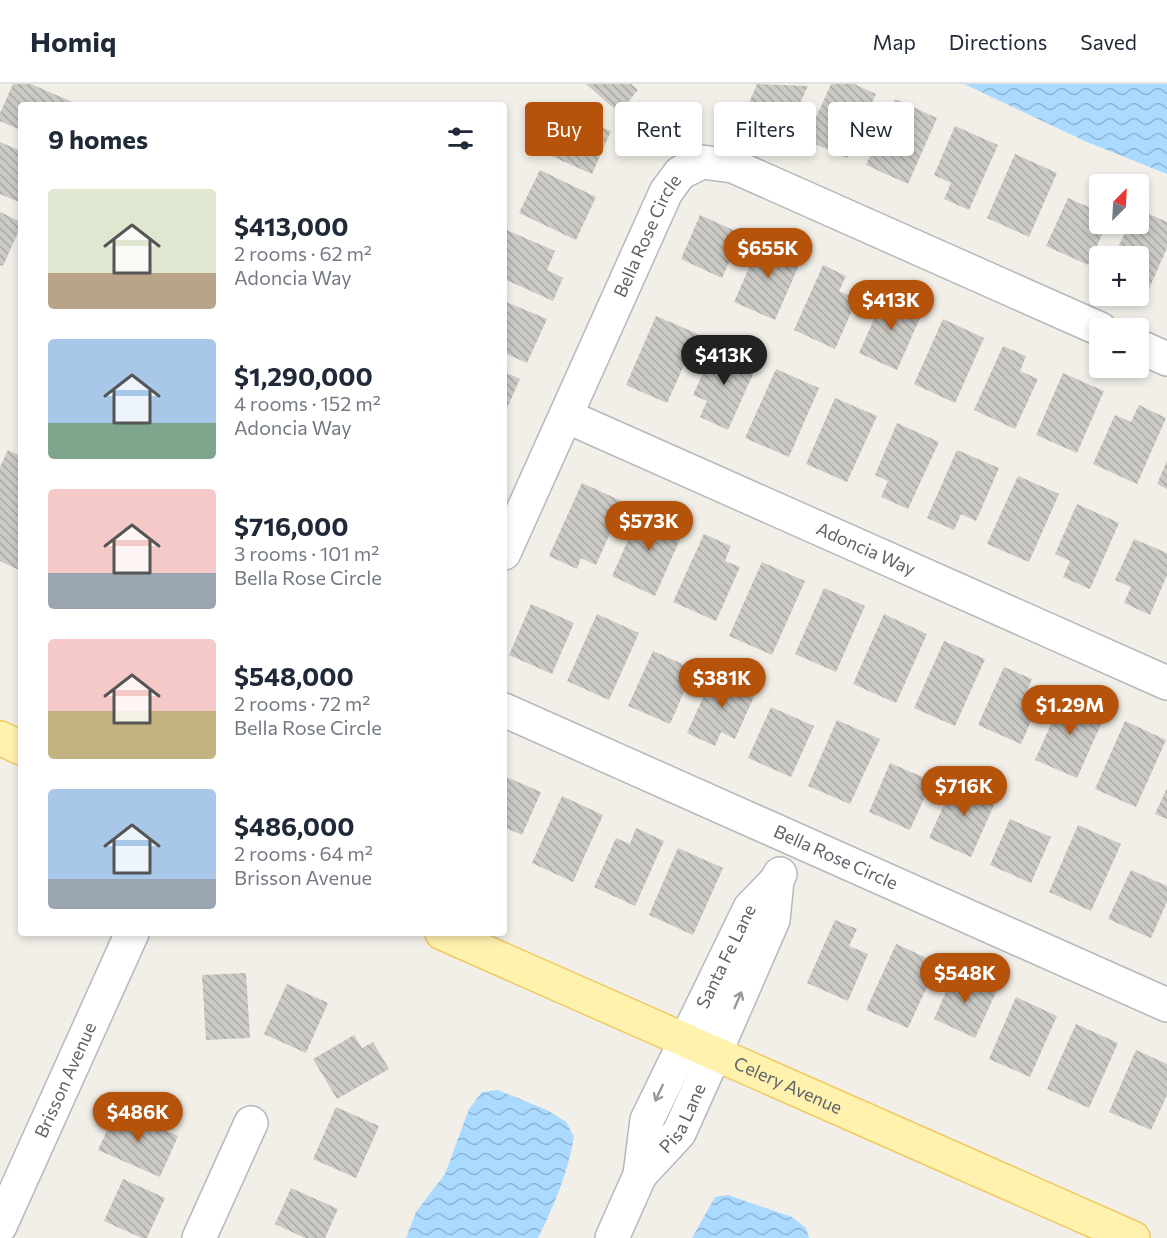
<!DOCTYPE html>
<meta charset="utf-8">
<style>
:root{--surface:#fff;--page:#f6f6f7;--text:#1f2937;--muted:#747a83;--line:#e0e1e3;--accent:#b45309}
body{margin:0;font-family:Commissioner,sans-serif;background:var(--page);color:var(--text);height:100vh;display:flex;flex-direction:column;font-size:22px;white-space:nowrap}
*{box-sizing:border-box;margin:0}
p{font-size:20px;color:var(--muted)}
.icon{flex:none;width:33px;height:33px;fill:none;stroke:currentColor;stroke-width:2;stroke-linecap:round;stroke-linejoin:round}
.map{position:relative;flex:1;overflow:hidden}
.panel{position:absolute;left:18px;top:18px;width:489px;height:834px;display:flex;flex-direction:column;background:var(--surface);border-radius:6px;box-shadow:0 3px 9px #0003}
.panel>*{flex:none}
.guide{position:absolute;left:525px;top:18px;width:552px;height:54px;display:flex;gap:12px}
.needle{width:39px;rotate:24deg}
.fabs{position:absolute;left:1089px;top:90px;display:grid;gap:12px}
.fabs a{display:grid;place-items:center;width:60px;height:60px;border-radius:6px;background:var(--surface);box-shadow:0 3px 9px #0003;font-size:30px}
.price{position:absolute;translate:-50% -51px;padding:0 14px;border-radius:21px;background:var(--accent);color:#fff;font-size:20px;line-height:39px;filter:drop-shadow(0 2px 3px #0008)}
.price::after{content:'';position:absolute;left:50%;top:36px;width:18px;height:14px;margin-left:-9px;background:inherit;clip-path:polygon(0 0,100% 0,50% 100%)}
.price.on{background:#222;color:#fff}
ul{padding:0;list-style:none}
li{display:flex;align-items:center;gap:18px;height:150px;padding:0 30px}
li span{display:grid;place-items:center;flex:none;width:168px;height:120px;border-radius:6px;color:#555}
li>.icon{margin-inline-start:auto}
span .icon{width:72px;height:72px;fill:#fffc;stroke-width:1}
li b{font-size:26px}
h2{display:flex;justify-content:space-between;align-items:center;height:72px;padding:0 30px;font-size:26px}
.pill{padding:0 21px;border-radius:6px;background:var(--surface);box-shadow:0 3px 9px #0003;font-size:21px;line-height:54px}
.pill.on{background:var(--accent);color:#fff}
header{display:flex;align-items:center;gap:36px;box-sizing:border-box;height:84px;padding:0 30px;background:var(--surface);border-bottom:2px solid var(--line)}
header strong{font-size:28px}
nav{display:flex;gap:33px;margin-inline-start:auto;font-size:21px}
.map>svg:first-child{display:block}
.water{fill:url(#water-waves)}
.building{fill:url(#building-back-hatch)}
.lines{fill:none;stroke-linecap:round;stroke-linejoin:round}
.minor-casing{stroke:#b5b8bc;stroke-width:36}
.major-casing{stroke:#f2c960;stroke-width:36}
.minor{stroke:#fff;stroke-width:33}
.major{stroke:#fff2af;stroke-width:33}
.oneway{stroke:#979a9d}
.labels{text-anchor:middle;stroke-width:4.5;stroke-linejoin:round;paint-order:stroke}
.street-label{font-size:18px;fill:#5f6368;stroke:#fff}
</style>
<header>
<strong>Homiq</strong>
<nav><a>Map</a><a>Directions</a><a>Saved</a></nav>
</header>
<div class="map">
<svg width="1167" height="1154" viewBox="0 0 1167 1154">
<defs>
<pattern id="water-waves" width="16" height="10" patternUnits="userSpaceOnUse" patternTransform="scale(1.5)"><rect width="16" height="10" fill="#aadaff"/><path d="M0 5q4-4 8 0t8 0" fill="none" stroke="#8eb4d2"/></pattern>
<pattern id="building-back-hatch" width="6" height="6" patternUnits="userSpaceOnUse" patternTransform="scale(1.5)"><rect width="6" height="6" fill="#cccac5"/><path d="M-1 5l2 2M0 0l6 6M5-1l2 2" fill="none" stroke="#a9a8a4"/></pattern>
</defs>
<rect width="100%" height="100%" fill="#f1efe8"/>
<g class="water">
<polygon points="964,0 1167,0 1167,90 1087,58"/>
<path d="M498 1006 549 1027 566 1038 574 1053C568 1088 554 1122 538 1154H406L416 1128 445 1090 469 1025 482 1008Z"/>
<polygon points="728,1111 792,1133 806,1144 809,1154 692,1154 715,1113"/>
</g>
<g class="building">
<polygon points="13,0 31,0 79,21 21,21 21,46 0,37 0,29"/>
<polygon points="586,0 631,0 638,6 619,29"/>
<polygon points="757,0 808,2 788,45 746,26"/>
<polygon points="831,0 854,0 876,10 847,74 806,56"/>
<polygon points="895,15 937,34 908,100 866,81"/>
<polygon points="566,28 611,47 592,90 547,70"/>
<polygon points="955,42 998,61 969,126 944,115 951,99 934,91"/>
<polygon points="0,58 21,67 21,119 0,110"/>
<polygon points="1015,70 1057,89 1029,153 987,134"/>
<polygon points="540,86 596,113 576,156 519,129"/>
<polygon points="1068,114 1100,128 1100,140 1107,140 1088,181 1046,162"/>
<polygon points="1138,125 1167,138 1167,164 1148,207 1138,203 1138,172 1114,172 1129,140 1138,140"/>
<polygon points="0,128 21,138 21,142 3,182 0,181"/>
<polygon points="700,131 742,150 722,194 681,175"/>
<polygon points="507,146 555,167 547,186 563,194 553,217 504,195 504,152"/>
<polygon points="762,154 803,172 775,236 734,218"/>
<polygon points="823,181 846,192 839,207 857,215 835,265 794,246"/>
<polygon points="886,208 924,225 897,286 859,269"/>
<polygon points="504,217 547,235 527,279 504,269"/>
<polygon points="656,232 698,250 667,319 626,301"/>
<polygon points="943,235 984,254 955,319 914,300"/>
<polygon points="716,261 758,279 728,346 700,333 707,317 693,311"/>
<polygon points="1003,262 1026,272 1020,287 1038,295 1015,345 974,326"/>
<polygon points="776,285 819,304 789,373 745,354"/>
<polygon points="504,288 520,295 504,331"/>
<polygon points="1063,289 1104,307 1077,369 1036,351"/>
<polygon points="835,314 877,332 847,398 806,380"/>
<polygon points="1139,321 1166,334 1137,400 1093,380 1115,331 1131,338"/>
<polygon points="897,339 939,358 908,425 881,413 888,397 875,391"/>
<polygon points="8,366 21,372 21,487 0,477 0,383"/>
<polygon points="957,366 999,384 976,437 961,430 954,446 927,434"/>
<polygon points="1167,377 1167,405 1157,400"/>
<polygon points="1018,392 1059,410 1029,478 987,460"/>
<polygon points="582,399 624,418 596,481 581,474 577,485 549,472"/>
<polygon points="1077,420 1119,439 1090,505 1063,493 1070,477 1055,470"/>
<polygon points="642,425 685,444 655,512 612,492"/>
<polygon points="704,450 731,462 725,477 740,483 716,537 673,518"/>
<polygon points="1134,455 1167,469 1167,491 1150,531 1124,519 1131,503 1115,496"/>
<polygon points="762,478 805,497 772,571 729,552"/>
<polygon points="824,504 865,522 836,588 795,570"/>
<polygon points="531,520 574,539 552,590 509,571"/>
<polygon points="597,530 639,549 609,616 567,597"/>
<polygon points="884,530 927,550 896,619 853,600"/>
<polygon points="944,557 985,575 955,642 914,624"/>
<polygon points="653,567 694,585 670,640 628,622"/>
<polygon points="1004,583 1032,595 1025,611 1040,617 1021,660 978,641"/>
<polygon points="715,587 757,606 735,655 721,648 715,662 687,649"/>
<polygon points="1064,611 1106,629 1077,694 1035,676"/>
<polygon points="771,623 814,642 791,693 748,674"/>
<polygon points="837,636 880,655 850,720 808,702"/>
<polygon points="1125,637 1166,656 1136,723 1095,705"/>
<polygon points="890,679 932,697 910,746 869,728"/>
<polygon points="504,692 541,708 522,751 504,743"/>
<polygon points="956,694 998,712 971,773 929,754"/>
<polygon points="1167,704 1167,735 1155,730"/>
<polygon points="562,712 603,731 573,798 532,779"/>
<polygon points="1010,735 1051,753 1031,799 990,781"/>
<polygon points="1078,741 1121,760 1091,827 1049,808"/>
<polygon points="636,744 664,757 635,822 594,803 616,754 630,760"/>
<polygon points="678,764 723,784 693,851 649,831"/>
<polygon points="1131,786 1167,802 1167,818 1151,854 1108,835"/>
<polygon points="835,836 857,845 849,862 868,870 848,917 807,899"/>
<polygon points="896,860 938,879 908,944 866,926"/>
<polygon points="955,887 997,906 975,954 934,935"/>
<polygon points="246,889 250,954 206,956 202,891"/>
<polygon points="287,900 328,919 306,969 264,950"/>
<polygon points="1016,913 1057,932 1030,993 989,975"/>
<polygon points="1076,940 1118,959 1089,1024 1047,1005"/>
<polygon points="354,951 362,964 373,958 389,985 337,1015 313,975"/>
<polygon points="1136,966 1167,980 1167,1011 1151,1046 1109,1028"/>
<polygon points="336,1023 379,1042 356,1094 313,1075"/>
<polygon points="117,1025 178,1052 160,1093 98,1066"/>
<polygon points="123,1095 165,1114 147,1154 142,1154 104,1137"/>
<polygon points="291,1104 338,1125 325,1154 305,1154 275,1140"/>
</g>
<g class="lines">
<defs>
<g id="minor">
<polyline points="1138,262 1167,275"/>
<path id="s1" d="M566 332 1167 599"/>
<path id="s2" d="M504 469 666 108 680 89 702 78 733 82 1100 245"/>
<path id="s3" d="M504 626 1167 921"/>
<path id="s4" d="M640 1091 679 1049 715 969 773 836 777 796 780 790"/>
<path id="s5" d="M0 1142 132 849"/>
<polyline points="199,1154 251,1039"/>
<path id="s6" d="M612 1154 640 1091 647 1036 750 824 777 796"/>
</g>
<g id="major">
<polyline points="0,654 21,664"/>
<path id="s7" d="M442 849 1133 1154"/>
</g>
</defs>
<use href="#minor" class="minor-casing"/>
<use href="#major" class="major-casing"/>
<use href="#minor" class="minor"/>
<use href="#major" class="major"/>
</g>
<defs><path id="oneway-shaft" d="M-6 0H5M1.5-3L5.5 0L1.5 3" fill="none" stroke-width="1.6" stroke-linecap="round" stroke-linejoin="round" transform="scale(1.5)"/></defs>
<g class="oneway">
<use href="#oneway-shaft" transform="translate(738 916) rotate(-67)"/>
<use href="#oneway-shaft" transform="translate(659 1009) rotate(115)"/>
</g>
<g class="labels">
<g class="street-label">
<text dy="6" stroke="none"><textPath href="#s2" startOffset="348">Bella Rose Circle</textPath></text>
<text dy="6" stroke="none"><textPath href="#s1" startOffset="328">Adoncia Way</textPath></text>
<text dy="6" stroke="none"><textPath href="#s3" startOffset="363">Bella Rose Circle</textPath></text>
<text dy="6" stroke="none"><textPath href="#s6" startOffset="306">Santa Fe Lane</textPath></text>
<text dy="6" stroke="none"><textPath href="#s5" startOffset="160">Brisson Avenue</textPath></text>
<text dy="6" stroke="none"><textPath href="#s7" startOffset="378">Celery Avenue</textPath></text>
<text dy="6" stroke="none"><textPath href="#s4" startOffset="72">Pisa Lane</textPath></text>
</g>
</g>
</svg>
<div class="fabs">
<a><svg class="needle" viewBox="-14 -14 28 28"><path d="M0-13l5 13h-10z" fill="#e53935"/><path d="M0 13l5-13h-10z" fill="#747a83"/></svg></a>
<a>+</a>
<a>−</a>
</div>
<b class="price" style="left:768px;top:195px">$655K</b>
<b class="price" style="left:891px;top:247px">$413K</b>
<b class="price on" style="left:724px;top:302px">$413K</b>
<b class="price" style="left:649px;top:468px">$573K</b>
<b class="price" style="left:722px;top:625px">$381K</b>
<b class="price" style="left:1070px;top:652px">$1.29M</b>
<b class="price" style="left:964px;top:733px">$716K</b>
<b class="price" style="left:965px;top:920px">$548K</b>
<b class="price" style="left:138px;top:1059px">$486K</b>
<div class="guide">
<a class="pill on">Buy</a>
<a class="pill">Rent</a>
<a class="pill">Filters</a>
<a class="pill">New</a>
</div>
<section class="panel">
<h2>9 homes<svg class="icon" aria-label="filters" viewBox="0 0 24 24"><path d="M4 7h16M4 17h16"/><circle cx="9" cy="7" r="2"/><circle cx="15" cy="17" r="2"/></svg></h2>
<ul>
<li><span style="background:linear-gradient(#dfe7d0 70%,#b9a48a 0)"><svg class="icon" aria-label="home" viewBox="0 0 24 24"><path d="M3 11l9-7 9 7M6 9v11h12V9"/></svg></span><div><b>$413,000</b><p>2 rooms · 62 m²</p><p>Adoncia Way</p></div></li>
<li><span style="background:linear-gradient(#a9c7e8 70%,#7fa58c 0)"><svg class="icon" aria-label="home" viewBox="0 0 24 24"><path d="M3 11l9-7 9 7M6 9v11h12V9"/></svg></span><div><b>$1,290,000</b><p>4 rooms · 152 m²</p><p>Adoncia Way</p></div></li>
<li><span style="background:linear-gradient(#f6c9c9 70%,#9aa5b1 0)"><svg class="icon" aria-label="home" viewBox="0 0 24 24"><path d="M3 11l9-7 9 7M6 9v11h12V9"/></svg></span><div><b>$716,000</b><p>3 rooms · 101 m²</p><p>Bella Rose Circle</p></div></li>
<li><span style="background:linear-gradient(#f6c9c9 60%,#c2b280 0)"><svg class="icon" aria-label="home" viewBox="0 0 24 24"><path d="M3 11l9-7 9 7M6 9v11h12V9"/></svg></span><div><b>$548,000</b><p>2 rooms · 72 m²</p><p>Bella Rose Circle</p></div></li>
<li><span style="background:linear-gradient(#a9c7e8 75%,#9aa5b1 0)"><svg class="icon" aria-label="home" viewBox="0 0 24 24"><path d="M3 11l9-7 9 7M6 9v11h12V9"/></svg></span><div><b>$486,000</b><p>2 rooms · 64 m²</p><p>Brisson Avenue</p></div></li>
</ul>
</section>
</div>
